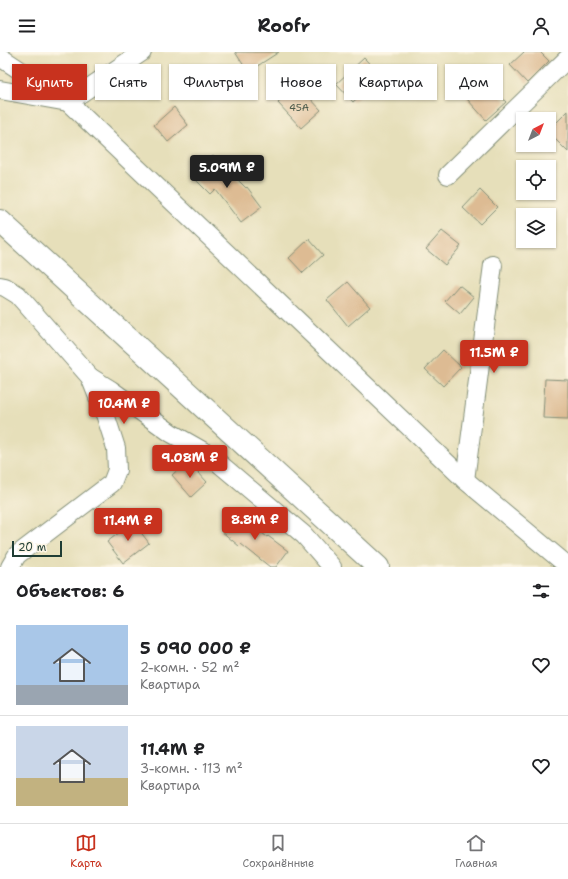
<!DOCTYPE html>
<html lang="ru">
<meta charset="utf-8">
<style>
:root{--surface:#fff;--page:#f2f2f2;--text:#202124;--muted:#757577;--line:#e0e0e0;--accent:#c8321e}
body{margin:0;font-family:"Shantell Sans",sans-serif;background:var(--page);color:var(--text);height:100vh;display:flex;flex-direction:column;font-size:15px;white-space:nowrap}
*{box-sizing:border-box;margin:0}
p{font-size:13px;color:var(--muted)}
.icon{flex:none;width:22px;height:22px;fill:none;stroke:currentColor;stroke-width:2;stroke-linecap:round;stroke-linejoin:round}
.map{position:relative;height:515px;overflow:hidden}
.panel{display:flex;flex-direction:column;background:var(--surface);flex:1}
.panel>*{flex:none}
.top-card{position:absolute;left:12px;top:12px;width:544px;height:36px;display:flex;gap:8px}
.needle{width:26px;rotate:42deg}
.fabs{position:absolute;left:516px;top:60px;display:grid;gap:8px}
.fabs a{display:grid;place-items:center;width:40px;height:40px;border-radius:0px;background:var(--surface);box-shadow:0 1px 3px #0004;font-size:20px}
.scale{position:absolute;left:12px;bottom:10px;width:50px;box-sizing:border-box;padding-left:4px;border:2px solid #1f3d34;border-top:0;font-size:11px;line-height:14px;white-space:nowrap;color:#1f3d34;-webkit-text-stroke:3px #fcf5e5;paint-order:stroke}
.price{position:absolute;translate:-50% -34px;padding:0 9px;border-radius:4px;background:var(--accent);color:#fff;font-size:13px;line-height:26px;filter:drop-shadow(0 1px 2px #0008)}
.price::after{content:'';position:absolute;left:50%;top:24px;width:12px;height:9px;margin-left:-6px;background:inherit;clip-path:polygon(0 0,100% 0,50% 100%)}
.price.selected{background:#222;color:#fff}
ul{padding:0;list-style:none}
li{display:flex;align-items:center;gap:12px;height:100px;padding:0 16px}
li+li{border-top:1px solid var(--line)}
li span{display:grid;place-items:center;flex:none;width:112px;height:80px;border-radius:0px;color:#555}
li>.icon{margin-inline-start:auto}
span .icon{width:48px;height:48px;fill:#fffc;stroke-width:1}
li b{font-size:17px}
h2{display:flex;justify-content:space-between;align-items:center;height:48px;padding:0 16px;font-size:17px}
.tag{padding:0 14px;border-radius:0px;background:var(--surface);box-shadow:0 1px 3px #0004;font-size:14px;line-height:36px}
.tag.selected{background:var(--accent);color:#fff}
header{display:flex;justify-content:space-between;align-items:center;height:52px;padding:0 16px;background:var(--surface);font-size:18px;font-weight:700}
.tab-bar{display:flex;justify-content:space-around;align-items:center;height:56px;border-top:1px solid var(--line);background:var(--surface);font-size:11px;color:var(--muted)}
.tab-bar a{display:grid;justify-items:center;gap:2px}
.tab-bar .selected{color:var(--accent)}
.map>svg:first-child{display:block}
.building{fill:#ddbb93}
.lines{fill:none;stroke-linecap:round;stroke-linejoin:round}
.street-casing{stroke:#828e77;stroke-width:20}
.primary-casing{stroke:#828e77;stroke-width:24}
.street{stroke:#fff;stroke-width:18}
.primary{stroke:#fff;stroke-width:22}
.labels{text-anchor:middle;stroke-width:3;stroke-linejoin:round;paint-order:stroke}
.number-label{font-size:10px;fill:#4e5c4c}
</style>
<header><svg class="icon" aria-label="menu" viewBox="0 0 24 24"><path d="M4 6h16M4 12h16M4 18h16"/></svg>Roofr<svg class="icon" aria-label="person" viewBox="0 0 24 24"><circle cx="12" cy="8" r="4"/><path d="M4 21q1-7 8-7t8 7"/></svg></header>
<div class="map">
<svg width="568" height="515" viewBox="0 0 568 515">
<rect width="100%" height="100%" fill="#fcf5e5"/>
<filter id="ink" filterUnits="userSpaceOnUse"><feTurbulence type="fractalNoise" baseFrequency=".025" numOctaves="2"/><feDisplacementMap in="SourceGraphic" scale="8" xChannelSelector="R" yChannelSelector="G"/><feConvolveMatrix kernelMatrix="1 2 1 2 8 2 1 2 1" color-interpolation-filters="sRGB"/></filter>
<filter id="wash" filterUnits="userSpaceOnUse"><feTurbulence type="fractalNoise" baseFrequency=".012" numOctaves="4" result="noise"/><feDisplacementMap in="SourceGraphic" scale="16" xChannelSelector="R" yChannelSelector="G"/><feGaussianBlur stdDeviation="0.9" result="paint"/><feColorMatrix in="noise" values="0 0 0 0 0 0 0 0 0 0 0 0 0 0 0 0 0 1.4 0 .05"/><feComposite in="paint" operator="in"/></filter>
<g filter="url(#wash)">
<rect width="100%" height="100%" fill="#e6dfba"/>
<g id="blocks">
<g class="building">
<polygon points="235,0 279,0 248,20"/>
<polygon points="524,0 540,0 549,9 527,31 510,13"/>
<polygon points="364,6 381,24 353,50 336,32"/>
<polygon points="487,29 506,50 486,68 467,47"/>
<polygon points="298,33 321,58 301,76 278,51"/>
<polygon points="174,55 188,73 168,90 154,73"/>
<polygon points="568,59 568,100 549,81 549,78"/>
<polygon points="213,103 246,136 247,135 262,155 241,171 215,137 210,142 192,124"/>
<polygon points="480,138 497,155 480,172 463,156"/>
<polygon points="442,179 461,194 445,213 426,197"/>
<polygon points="309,187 323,203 303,221 289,206"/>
<polygon points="348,230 370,255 348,274 327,248"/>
<polygon points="459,233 474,245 460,262 445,249"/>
<polygon points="443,298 461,315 443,334 425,317"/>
<polygon points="545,327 568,328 568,367 543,366"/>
<polygon points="188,409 207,430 191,445 172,423"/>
<polygon points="237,461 267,485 268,484 288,499 276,515 270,515 241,492 239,494 221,479"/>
<polygon points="133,470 149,491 123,511 107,490"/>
</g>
</g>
</g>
<g filter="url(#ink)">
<use href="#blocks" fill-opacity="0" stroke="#828e77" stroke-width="1"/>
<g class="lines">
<defs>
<g id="street">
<polyline points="0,5 68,50 465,428 568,514"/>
<polyline points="0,38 68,50 142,0"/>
<polyline points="448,123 568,6"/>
<polyline points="0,234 5,235 18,243 90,325 106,365 116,396 117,418 112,431 17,503 10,515"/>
<polyline points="90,325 111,338 171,381 208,402 304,483 332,515"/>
<polyline points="465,428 493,213"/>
</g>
<polyline id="primary" points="0,169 378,515"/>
</defs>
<use href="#street" class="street-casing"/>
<use href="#primary" class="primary-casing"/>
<use href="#street" class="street"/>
<use href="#primary" class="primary"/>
</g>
</g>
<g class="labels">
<g class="number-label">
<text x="299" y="59">45А</text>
</g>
</g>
</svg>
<div class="fabs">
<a><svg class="needle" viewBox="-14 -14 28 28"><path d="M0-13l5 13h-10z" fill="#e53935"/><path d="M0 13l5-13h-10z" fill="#757577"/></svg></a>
<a><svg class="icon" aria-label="locate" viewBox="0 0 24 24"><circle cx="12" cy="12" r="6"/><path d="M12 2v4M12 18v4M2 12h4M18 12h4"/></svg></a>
<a><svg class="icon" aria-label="layers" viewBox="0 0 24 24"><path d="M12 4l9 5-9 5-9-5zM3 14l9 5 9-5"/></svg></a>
</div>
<div class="scale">20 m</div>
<b class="price selected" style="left:227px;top:137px">5.09M ₽</b>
<b class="price" style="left:494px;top:322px">11.5M ₽</b>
<b class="price" style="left:124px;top:373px">10.4M ₽</b>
<b class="price" style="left:190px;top:427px">9.08M ₽</b>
<b class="price" style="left:255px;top:489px">8.8M ₽</b>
<b class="price" style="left:128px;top:490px">11.4M ₽</b>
<div class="top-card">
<a class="tag selected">Купить</a>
<a class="tag">Снять</a>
<a class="tag">Фильтры</a>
<a class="tag">Новое</a>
<a class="tag">Квартира</a>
<a class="tag">Дом</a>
</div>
</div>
<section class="panel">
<h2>Объектов: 6<svg class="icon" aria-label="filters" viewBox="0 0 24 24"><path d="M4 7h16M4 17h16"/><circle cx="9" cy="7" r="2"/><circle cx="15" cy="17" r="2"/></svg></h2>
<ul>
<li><span style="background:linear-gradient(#a9c7e8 75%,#9aa5b1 0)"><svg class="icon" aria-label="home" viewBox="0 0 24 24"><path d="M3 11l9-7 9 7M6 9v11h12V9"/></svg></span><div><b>5 090 000 ₽</b><p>2-комн. · 52 m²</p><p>Квартира</p></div><svg class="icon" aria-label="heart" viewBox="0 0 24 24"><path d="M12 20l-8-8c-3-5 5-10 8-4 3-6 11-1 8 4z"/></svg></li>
<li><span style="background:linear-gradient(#c9d6e8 65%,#c2b280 0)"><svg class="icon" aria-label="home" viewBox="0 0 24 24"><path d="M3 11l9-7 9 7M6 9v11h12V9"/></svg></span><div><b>11.4M ₽</b><p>3-комн. · 113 m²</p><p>Квартира</p></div><svg class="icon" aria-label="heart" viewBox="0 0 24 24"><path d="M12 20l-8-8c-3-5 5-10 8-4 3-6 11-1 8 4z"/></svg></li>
</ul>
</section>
<nav class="tab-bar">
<a class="selected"><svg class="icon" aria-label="map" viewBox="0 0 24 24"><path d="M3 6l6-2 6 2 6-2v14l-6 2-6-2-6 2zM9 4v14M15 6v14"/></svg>Карта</a>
<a><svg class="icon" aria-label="saved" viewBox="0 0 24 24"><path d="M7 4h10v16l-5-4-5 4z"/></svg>Сохранённые</a>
<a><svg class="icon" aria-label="home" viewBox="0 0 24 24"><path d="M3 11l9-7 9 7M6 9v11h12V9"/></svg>Главная</a>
</nav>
